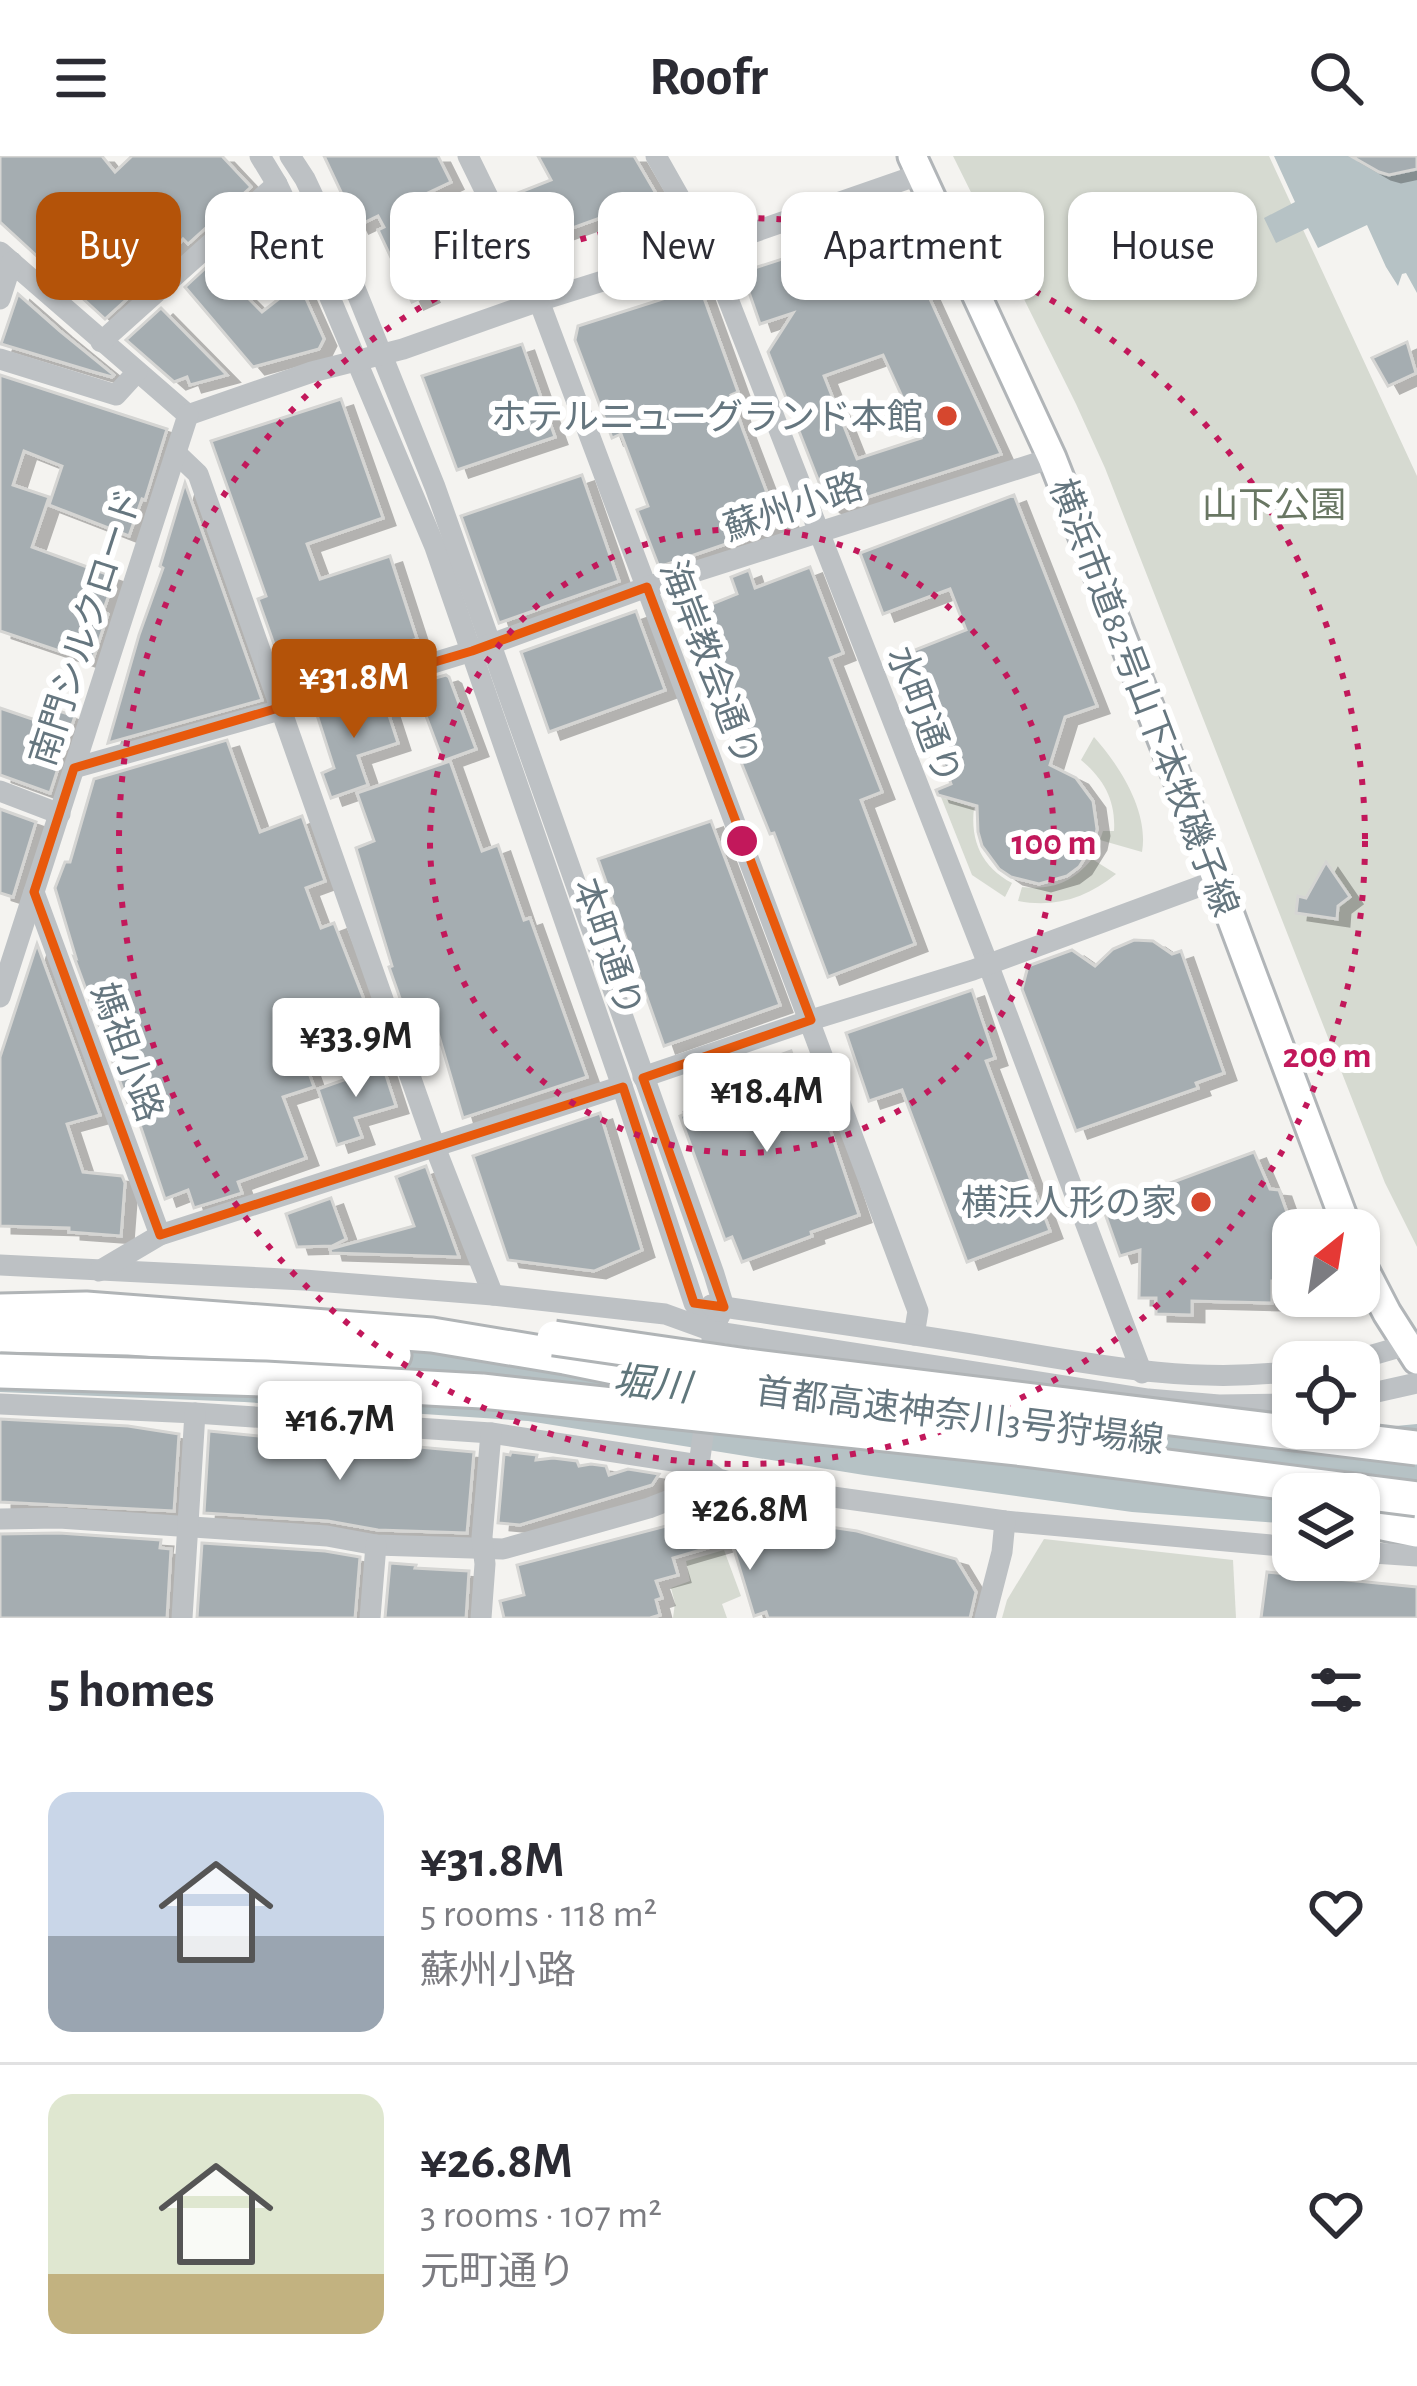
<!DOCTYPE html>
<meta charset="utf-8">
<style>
:root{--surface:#fff;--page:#f7f7f7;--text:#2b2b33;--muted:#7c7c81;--line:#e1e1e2;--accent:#b45309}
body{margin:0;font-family:"Alegreya Sans","Noto Sans JP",sans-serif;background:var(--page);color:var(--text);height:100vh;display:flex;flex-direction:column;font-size:45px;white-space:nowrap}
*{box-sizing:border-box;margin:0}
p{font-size:39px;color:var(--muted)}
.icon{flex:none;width:66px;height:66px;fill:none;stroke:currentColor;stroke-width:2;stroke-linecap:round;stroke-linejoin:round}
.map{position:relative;height:1462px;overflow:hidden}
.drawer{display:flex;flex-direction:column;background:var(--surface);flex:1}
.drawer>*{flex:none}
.banner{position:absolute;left:36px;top:36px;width:1347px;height:108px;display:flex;gap:24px}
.needle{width:78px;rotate:30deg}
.tools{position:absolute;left:1272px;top:1053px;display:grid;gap:24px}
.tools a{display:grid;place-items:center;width:108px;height:108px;border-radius:24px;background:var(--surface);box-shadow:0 3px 9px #0004;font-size:60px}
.price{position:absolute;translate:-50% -102px;padding:0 27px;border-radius:12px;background:#fff;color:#222;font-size:39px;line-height:78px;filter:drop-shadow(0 3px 6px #0008)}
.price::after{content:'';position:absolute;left:50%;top:72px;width:36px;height:27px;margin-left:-18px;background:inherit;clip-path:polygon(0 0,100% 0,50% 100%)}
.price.on{background:var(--accent);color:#fff}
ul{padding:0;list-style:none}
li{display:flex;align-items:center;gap:36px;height:300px;padding:0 48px}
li+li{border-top:3px solid var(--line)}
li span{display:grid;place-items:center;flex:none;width:336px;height:240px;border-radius:24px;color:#555}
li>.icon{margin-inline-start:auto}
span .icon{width:144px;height:144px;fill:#fffc;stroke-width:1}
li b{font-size:51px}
h2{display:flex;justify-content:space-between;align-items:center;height:144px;padding:0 48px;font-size:51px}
.pill{padding:0 42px;border-radius:24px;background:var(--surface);box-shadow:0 3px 9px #0004;font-size:42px;line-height:108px}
.pill.on{background:var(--accent);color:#fff}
header{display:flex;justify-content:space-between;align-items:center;height:156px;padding:0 48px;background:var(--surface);font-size:54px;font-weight:700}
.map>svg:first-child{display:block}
.green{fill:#d6dad1}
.water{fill:#b6c2c5}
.building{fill:#a5adb1;stroke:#d5d5d3;stroke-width:3;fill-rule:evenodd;filter:url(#shadow)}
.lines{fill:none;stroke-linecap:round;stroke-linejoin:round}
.major-casing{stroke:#b1b5b8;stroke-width:33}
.highway-casing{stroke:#b0b4b6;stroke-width:39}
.minor{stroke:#bdc1c4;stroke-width:21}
.major{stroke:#fff;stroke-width:27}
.highway{stroke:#fff;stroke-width:33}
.highway-bridge-casing{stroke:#b0b4b6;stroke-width:39;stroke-linecap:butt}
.highway-bridge{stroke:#fff;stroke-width:33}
.marked{fill:none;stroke:#e8590c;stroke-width:9;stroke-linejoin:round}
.ring{fill:none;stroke:#c2185b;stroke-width:6;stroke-dasharray:6 12}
.poi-dot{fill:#d6472e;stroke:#fff;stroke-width:4.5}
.labels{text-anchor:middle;stroke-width:12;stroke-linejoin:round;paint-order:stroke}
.poi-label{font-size:36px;fill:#65767f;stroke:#fff;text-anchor:end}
.park-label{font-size:36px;fill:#697763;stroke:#fff}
.street-label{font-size:36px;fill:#65767f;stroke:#fff}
.water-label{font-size:39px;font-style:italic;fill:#60777c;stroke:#fff}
.centre{fill:#c2185b;stroke:#fff;stroke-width:6}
.ring-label{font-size:36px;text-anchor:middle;font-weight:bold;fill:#c2185b;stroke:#fff;stroke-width:12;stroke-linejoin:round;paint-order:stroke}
</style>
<header><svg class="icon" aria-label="menu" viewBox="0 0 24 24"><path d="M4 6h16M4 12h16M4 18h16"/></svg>Roofr<svg class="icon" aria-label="search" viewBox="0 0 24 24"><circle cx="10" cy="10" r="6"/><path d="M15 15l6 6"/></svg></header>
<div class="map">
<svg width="1417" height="1462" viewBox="0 0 1417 1462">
<defs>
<filter id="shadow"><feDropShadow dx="12" dy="7" stdDeviation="0" flood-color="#0004"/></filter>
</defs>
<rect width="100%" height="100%" fill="#f4f3f0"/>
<g class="green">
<polygon points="953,0 1269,0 1417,320 1417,1091 1385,1027 1105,312 1076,248"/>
<path d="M1094 581C1120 610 1149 656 1142 696L1100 684 1103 675H1114C1116 645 1104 623 1081 604Z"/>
<path d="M941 641 974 652C970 685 982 711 1012 727L1005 741 972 719Z"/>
<path d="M1092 703 1116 718C1087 742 1055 752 1018 745L1022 731C1052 734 1072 727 1092 703Z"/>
<polygon points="1044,1383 1233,1404 1236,1462 1002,1462 1007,1444"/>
<polygon points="724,1394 741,1440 722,1448 727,1462 673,1462 675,1447 671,1432 690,1425 686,1405"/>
</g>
<g class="water">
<polygon points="1274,0 1417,0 1417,137 1406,117 1402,118 1398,130 1386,111 1367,69 1318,92 1308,72 1276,87 1264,62 1295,46"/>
<polygon points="0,1146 1035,1257 1101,1273 1300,1279 1417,1268 1417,1377 1359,1338 1293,1338 1293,1368 1132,1356 864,1319 528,1265 244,1246 0,1236"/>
</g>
<g class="building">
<polygon points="0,0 102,0 115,16 132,0 222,0 251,31 188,88 183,83 149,123 105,163 0,66"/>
<polygon points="324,0 438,0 451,26 411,45 419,61 395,73 427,139 412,146 378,74 384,71 378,60 357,70"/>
<polygon points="538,0 634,0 675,70 670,80 617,98 603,61 528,88 505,42 551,24"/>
<polygon points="1351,0 1417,0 1417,13 1389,19 1379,16"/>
<path d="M885 70 898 88 901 98 899 140 924 130 1001 298 834 352 828 349 768 196 793 157 760 168 742 116ZM883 199 921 282 857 303 824 220Z"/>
<polygon points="212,106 262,156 299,127 324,183 319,193 253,211 185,131"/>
<polygon points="700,131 738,236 731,239 743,274 769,342 776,339 787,367 659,411 637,354 648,350 621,278 612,282 575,184 578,170"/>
<polygon points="18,138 60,175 114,219 112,221 94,216 1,188"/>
<polygon points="161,152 227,219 190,229 187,221 174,226 126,184"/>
<polygon points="1407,186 1416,217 1388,230 1372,202"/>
<polygon points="522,188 555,281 457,314 422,220"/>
<polygon points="0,219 167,273 145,344 142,343 129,380 49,349 62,310 24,295 13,329 49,341 32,391 115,421 103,456 108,458 92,506 0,475"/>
<polygon points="341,243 383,362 307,388 320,423 390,400 417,483 287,525 258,443 266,440 211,285"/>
<polygon points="582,319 619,425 499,467 461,360"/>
<polygon points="185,327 262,544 108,587 139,479 163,412 160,410"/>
<polygon points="1014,339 1097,550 1065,561 1050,609 1076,622 1093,645 1097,673 1094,687 1079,711 1067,720 1039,728 1011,721 999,713 982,690 978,676 977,650 938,639 936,634 951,628 902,499 966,474 950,433 883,458 860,397"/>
<polygon points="810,411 843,497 830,502 882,636 861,644 915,788 828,821 774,677 770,678 682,460 737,438 731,421 749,414 755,432"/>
<polygon points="636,455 665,534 549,576 521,496"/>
<polygon points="446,519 449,521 476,593 443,605 414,528"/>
<polygon points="382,538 398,587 358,600 368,629 331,642 322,617 334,612 317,559"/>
<polygon points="0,552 44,567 49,552 75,560 50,637 0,619"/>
<polygon points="227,584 260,676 302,660 325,725 306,732 321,772 334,767 368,854 296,881 314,931 283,941 306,1002 238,1026 242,1037 194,1052 188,1034 165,1043 131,942 129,950 74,801 76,802 55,732 65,706 70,706 94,623"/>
<polygon points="450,605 482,695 498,689 524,764 530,762 587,921 463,962 438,877 415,885 389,811 392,810 356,692 374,685 357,637"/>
<polygon points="0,653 36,666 13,741 0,737"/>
<polygon points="711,665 780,849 664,890 598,703"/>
<polygon points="1326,706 1350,741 1338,750 1337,763 1296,757 1298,740 1306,742"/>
<polygon points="1134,784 1153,785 1172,798 1181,795 1224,917 1196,927 1198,932 1076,975 1022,833 1028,810 1072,794 1095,810 1113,793"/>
<polygon points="37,788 100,959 67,968 83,1016 122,1020 125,1027 121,1080 69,1076 69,1072 0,1070 0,901"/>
<polygon points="972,834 995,902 986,905 1050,1075 967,1106 902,934 869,945 846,877"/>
<polygon points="791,895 798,915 809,911 859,1059 811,1076 812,1080 742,1106 732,1081 725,1084 680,960 685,958 684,956 695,952 686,926 723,914 725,919"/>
<polygon points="381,904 396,950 355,962 362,981 337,989 318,933 355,920 353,913"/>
<polygon points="600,957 642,1094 594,1115 508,1104 473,1000"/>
<polygon points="1254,996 1270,1033 1279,1034 1293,1073 1293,1125 1272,1125 1272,1147 1192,1145 1192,1159 1156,1158 1156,1142 1139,1142 1140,1094 1120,1100 1103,1052"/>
<polygon points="426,1010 459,1101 331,1097 330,1093 414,1070 396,1021"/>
<polygon points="331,1042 346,1083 332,1090 297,1091 286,1058"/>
<polygon points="0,1263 128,1270 179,1278 174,1355 0,1346"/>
<polygon points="209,1275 309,1285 309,1288 364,1286 474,1296 467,1377 378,1374 328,1365 204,1357"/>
<polygon points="511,1296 537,1299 536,1304 553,1302 577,1305 579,1310 591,1308 606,1310 609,1319 628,1313 659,1318 652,1329 520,1369 498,1367 504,1298 510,1299"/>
<polygon points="735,1352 753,1353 784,1361 783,1364 857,1375 956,1403 976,1436 970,1462 768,1462 766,1456 754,1460 733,1390 729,1391 728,1386 673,1402 678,1419 656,1425 662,1442 656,1444 660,1459 650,1462 504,1462 500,1445 524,1439 517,1409"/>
<polygon points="59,1377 161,1384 160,1392 171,1393 167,1462 0,1462 0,1378"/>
<polygon points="202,1387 325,1395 360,1401 355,1462 197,1462"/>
<polygon points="390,1407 416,1409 415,1412 469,1415 466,1462 385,1462"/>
<polygon points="1267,1416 1417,1431 1417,1462 1261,1462"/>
</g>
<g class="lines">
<defs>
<g id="major">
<polyline points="912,0 1052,302 1217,724 1348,1074"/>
<polyline points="1359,1103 1387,1157 1417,1204"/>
</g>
<g id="highway">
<polyline points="0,1155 86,1153 432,1179 565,1201 678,1224"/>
<polyline points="0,1179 129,1182 394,1199"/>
<polyline points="1359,1362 1417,1374"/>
</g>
</defs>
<use href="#major" class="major-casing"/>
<use href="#highway" class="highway-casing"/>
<g class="minor">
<polyline points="260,0 277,28 320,118 435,391 622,930 694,1147 712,1175"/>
<polyline points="290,0 305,23 346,110 435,331 714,1118 724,1151 712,1175 712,1214"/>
<polyline points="468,0 539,145 918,1155 914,1179"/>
<polyline points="656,0 708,92 988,808 1142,1217"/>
<polyline points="0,96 188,259"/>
<polyline points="0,143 12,106"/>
<polyline points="101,186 277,28"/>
<polyline points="0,203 116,239 137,216"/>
<polyline points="188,259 312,216 403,193 539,145 708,92 921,18"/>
<polyline points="176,297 198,318 435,991 493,1139"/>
<polyline points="74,612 280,554 472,495 647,431 1052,302"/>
<polyline points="0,635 60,658"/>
<polyline points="34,736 160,1079"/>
<polyline points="0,841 188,259"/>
<polyline points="643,921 811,864 973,814 1217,724"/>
<polyline points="0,1109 304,1124 493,1139 665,1158 712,1175 1148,1243 1219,1249 1293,1248"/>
<polyline points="99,1115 160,1079 622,930"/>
<path d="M711 1149C802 1163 893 1175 984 1190 1087 1207 1188 1229 1293 1215"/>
<polyline points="1348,1206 1417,1186"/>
<polyline points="1359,1240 1417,1227"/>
<polyline points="0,1248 195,1257 491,1277 699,1309"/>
<polyline points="699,1309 718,1323 733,1327 1005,1365 1293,1391"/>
<polyline points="0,1363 59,1362 327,1380 376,1389 503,1393 649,1352 680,1340 699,1309 707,1250"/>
<polyline points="1359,1396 1417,1400"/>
<polyline points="182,1462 195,1257"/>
<polyline points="370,1462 376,1389"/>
<polyline points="481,1462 485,1408 482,1381 491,1277"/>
<polyline points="985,1462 1002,1396 1005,1365"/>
</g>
<use href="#major" class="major"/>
<use href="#highway" class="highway"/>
<defs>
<g id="highway-bridge">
<polyline points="554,1182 747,1210 1417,1292"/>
<polyline points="0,1215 265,1223 482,1235 1025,1293 1417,1343"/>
<polyline points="678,1224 765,1235"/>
</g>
</defs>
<use href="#highway-bridge" class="highway-bridge-casing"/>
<use href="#highway-bridge" class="highway-bridge"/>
</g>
<path class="marked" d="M647 431 811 864 643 922 724 1151 694 1147 623 931 160 1079 34 736 74 612 472 495Z"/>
<g class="ring">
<circle cx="742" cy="685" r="312"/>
<circle cx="742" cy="685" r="623"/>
</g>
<g class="poi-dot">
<circle cx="947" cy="260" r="12"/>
<circle cx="1201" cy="1046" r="12"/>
</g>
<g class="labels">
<g class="poi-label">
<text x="923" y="273">ホテルニューグランド本館</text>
<text x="1177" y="1059">横浜人形の家</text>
</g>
<g class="park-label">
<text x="1274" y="361">山下公園</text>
</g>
<g class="street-label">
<text transform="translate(793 350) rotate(-18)" y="13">蘇州小路</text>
<text transform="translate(85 471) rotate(-72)" y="13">南門シルクロード</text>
<text transform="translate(711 507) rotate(69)" y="13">海岸教会通り</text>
<text transform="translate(1145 541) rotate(69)" y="13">横浜市道82号山下本牧磯子線</text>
<text transform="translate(925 559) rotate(69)" y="13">水町通り</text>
<text transform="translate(609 791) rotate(71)" y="13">本町通り</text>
<text transform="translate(128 896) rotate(70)" y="13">媽祖小路</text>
<text transform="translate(960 1259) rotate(7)" y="13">首都高速神奈川3号狩場線</text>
</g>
<g class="water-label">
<text transform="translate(652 1227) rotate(6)" y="14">堀川</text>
</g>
</g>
<circle cx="742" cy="685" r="18" class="centre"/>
<g class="ring-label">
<text x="1054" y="698">100 m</text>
<text x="1327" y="911">200 m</text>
</g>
</svg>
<div class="tools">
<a><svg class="needle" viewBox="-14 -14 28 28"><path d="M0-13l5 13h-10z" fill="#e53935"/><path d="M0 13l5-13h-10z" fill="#7c7c81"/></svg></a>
<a><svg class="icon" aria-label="locate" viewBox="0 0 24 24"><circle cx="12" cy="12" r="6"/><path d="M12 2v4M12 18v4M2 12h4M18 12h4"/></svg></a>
<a><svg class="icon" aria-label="layers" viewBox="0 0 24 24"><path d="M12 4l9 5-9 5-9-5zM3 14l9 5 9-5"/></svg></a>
</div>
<b class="price on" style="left:354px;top:585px">¥31.8M</b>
<b class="price" style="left:356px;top:944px">¥33.9M</b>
<b class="price" style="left:767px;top:999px">¥18.4M</b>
<b class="price" style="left:340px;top:1327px">¥16.7M</b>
<b class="price" style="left:750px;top:1417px">¥26.8M</b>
<div class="banner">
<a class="pill on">Buy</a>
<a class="pill">Rent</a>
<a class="pill">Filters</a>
<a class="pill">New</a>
<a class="pill">Apartment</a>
<a class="pill">House</a>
</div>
</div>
<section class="drawer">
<h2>5 homes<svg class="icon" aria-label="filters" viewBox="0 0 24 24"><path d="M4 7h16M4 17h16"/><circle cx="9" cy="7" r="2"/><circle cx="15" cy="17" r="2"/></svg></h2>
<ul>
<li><span style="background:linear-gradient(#c9d6e8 60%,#9aa5b1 0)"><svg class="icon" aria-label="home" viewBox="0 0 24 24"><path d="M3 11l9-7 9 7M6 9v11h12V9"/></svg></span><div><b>¥31.8M</b><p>5 rooms · 118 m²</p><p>蘇州小路</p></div><svg class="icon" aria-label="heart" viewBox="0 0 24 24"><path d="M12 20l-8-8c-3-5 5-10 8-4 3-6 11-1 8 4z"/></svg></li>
<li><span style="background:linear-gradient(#dfe7d0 75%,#c2b280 0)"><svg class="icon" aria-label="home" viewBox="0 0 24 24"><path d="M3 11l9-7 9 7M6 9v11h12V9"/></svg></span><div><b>¥26.8M</b><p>3 rooms · 107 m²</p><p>元町通り</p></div><svg class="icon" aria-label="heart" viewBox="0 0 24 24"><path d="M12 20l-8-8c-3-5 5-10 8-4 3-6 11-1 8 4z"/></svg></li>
</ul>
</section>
